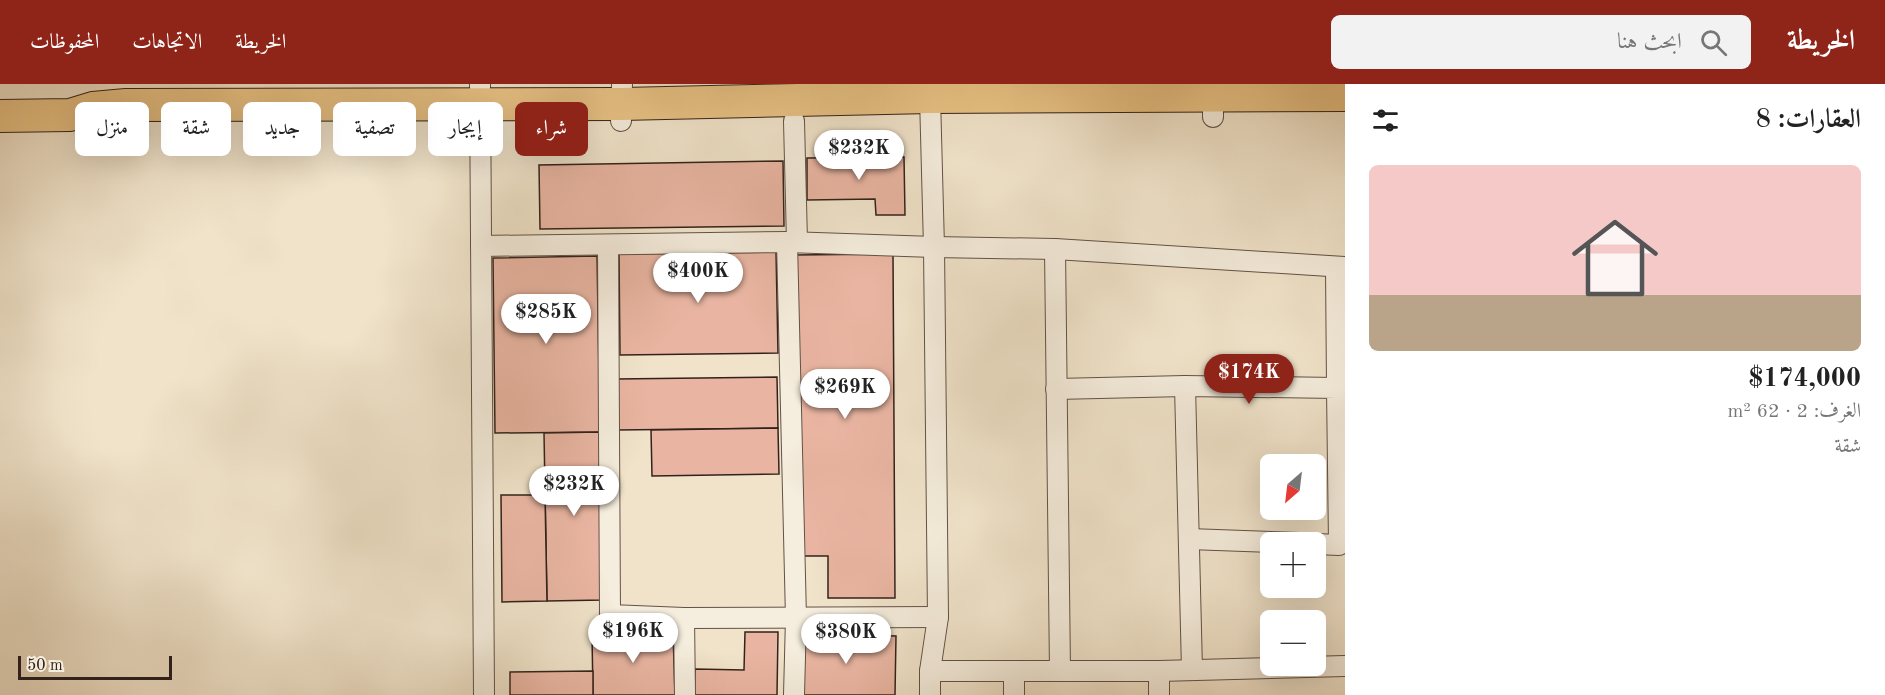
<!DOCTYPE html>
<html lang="ar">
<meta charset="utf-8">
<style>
:root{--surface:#fff;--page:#f2f2f2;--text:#222;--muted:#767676;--accent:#8f2418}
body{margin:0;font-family:"Old Standard TT",Amiri,serif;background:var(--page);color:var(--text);direction:rtl;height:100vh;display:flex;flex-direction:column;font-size:22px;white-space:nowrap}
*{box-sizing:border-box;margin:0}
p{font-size:20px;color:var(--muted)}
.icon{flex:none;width:33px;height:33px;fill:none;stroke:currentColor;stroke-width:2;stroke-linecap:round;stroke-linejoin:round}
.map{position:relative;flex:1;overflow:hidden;direction:ltr}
.panel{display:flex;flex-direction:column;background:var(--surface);width:540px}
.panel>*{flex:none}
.guide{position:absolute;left:18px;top:18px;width:570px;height:54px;direction:rtl;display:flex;gap:12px}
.needle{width:39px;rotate:208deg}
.buttons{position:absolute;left:1260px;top:370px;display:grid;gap:12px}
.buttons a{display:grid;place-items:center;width:66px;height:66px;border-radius:9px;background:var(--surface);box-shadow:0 6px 24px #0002;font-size:30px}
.scale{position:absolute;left:18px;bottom:15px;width:154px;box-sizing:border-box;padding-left:6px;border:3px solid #32221b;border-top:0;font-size:16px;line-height:21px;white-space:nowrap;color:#32221b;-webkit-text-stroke:4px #f5eddd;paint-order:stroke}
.price{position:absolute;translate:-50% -51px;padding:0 14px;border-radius:21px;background:#fff;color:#222;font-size:20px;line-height:39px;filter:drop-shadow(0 2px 3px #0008)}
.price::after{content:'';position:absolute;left:50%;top:36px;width:18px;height:14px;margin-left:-9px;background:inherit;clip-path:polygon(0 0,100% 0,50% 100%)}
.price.on{background:var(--accent);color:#fff}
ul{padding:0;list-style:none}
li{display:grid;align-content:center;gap:12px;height:318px;padding:0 24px}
li span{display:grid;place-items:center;height:186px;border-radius:9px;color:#555}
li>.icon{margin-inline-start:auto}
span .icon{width:108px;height:108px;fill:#fffc;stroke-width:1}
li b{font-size:26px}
h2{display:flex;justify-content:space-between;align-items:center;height:72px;padding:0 24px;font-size:26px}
.tag{padding:0 21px;border-radius:9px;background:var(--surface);box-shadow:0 6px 24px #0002;font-size:21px;line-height:54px}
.tag.on{background:var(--accent);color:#fff}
header{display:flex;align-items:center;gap:36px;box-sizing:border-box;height:84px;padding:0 30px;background:var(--accent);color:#fff}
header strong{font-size:28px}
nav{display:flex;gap:33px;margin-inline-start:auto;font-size:21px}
.search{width:420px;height:54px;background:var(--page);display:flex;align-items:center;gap:15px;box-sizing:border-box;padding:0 21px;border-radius:9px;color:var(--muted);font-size:22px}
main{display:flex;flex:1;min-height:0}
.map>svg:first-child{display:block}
.building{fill:#e9b5a2;stroke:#32221b;stroke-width:1.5}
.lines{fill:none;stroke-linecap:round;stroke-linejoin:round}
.street-casing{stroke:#625247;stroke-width:22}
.primary-casing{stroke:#32221b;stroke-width:34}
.street{stroke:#f5eddd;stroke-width:20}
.primary{stroke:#e8c285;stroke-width:32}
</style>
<header>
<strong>الخريطة</strong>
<div class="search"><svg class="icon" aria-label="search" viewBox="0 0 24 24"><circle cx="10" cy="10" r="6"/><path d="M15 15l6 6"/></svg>ابحث هنا</div>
<nav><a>الخريطة</a><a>الاتجاهات</a><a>المحفوظات</a></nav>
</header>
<main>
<section class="panel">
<h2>العقارات: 8<svg class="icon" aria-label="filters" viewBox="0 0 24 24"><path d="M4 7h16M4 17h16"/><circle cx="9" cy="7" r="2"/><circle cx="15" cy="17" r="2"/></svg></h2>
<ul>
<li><span style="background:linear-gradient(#f6c9c9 70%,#b9a48a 0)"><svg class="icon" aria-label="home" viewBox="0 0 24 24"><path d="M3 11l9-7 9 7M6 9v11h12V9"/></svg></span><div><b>$174,000</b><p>الغرف: 2 · 62 m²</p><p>شقة</p></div></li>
</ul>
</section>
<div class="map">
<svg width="1345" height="611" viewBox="0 0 1345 611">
<rect width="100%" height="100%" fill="#f0e3ca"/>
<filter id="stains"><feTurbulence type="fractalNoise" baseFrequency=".00333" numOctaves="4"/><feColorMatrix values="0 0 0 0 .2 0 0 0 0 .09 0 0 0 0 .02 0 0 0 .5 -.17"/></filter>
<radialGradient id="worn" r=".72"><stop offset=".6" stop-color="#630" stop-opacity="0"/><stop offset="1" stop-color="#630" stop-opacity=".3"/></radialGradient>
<g class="building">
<polygon points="904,73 905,131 876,131 875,115 807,116 807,74"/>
<polygon points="783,77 784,142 540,145 539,81"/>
<polygon points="776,168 778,269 620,271 619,170"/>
<polygon points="893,170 895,514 828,514 828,472 795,472 793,171"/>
<polygon points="597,172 600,348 495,349 493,174"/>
<polygon points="777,293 778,344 617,346 616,295"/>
<polygon points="778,344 779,390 652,392 651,346"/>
<polygon points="600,348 603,516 547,517 544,349"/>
<polygon points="501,411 545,411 547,517 502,518"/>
<polygon points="745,548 778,548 777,611 694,611 695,585 744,586"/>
<polygon points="673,549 675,611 593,611 592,550"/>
<polygon points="798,550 896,552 895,611 798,611"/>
<polygon points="593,587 593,611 510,611 510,588"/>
</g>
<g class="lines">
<defs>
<g id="street">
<polyline points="480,0 484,611"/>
<polyline points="1213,33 1213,3"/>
<polyline points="621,37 622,0"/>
<polyline points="794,37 797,158"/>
<polyline points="787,158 796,534 794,611"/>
<polyline points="608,161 610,531 684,534 938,533"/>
<polyline points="481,162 787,158 934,163 1055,165 1345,183"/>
<polyline points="1055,165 1060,587"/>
<polyline points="1336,183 1337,304"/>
<polyline points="1185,302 1192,586"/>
<polyline points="1056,305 1185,302 1337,304 1339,461 1316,460"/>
<polyline points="1189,455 1299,459"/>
<polyline points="684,534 685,611"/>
<polyline points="930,587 1159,587 1345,582"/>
<polyline points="1159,587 1159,611"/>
<polyline points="930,611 930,587 938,533 934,163 930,13"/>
<polyline points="1014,611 1014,587"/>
</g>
<polyline id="primary" points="0,32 70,31 93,24 126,21 622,20 930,13 1345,11"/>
</defs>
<use href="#street" class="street-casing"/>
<use href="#primary" class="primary-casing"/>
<use href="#street" class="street"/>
<use href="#primary" class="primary"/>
</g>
<rect width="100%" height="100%" filter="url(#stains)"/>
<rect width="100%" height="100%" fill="url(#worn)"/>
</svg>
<div class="buttons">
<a><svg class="needle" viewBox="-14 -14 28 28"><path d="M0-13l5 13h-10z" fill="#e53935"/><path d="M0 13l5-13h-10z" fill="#767676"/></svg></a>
<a>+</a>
<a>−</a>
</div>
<div class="scale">50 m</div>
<b class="price" style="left:859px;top:97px">$232K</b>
<b class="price" style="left:698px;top:220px">$400K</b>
<b class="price" style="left:546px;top:261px">$285K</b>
<b class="price on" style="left:1249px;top:321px">$174K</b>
<b class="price" style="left:845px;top:336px">$269K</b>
<b class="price" style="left:574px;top:433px">$232K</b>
<b class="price" style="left:633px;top:580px">$196K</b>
<b class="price" style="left:846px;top:581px">$380K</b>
<div class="guide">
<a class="tag on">شراء</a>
<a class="tag">إيجار</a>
<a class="tag">تصفية</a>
<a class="tag">جديد</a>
<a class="tag">شقة</a>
<a class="tag">منزل</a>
</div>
</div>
</main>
